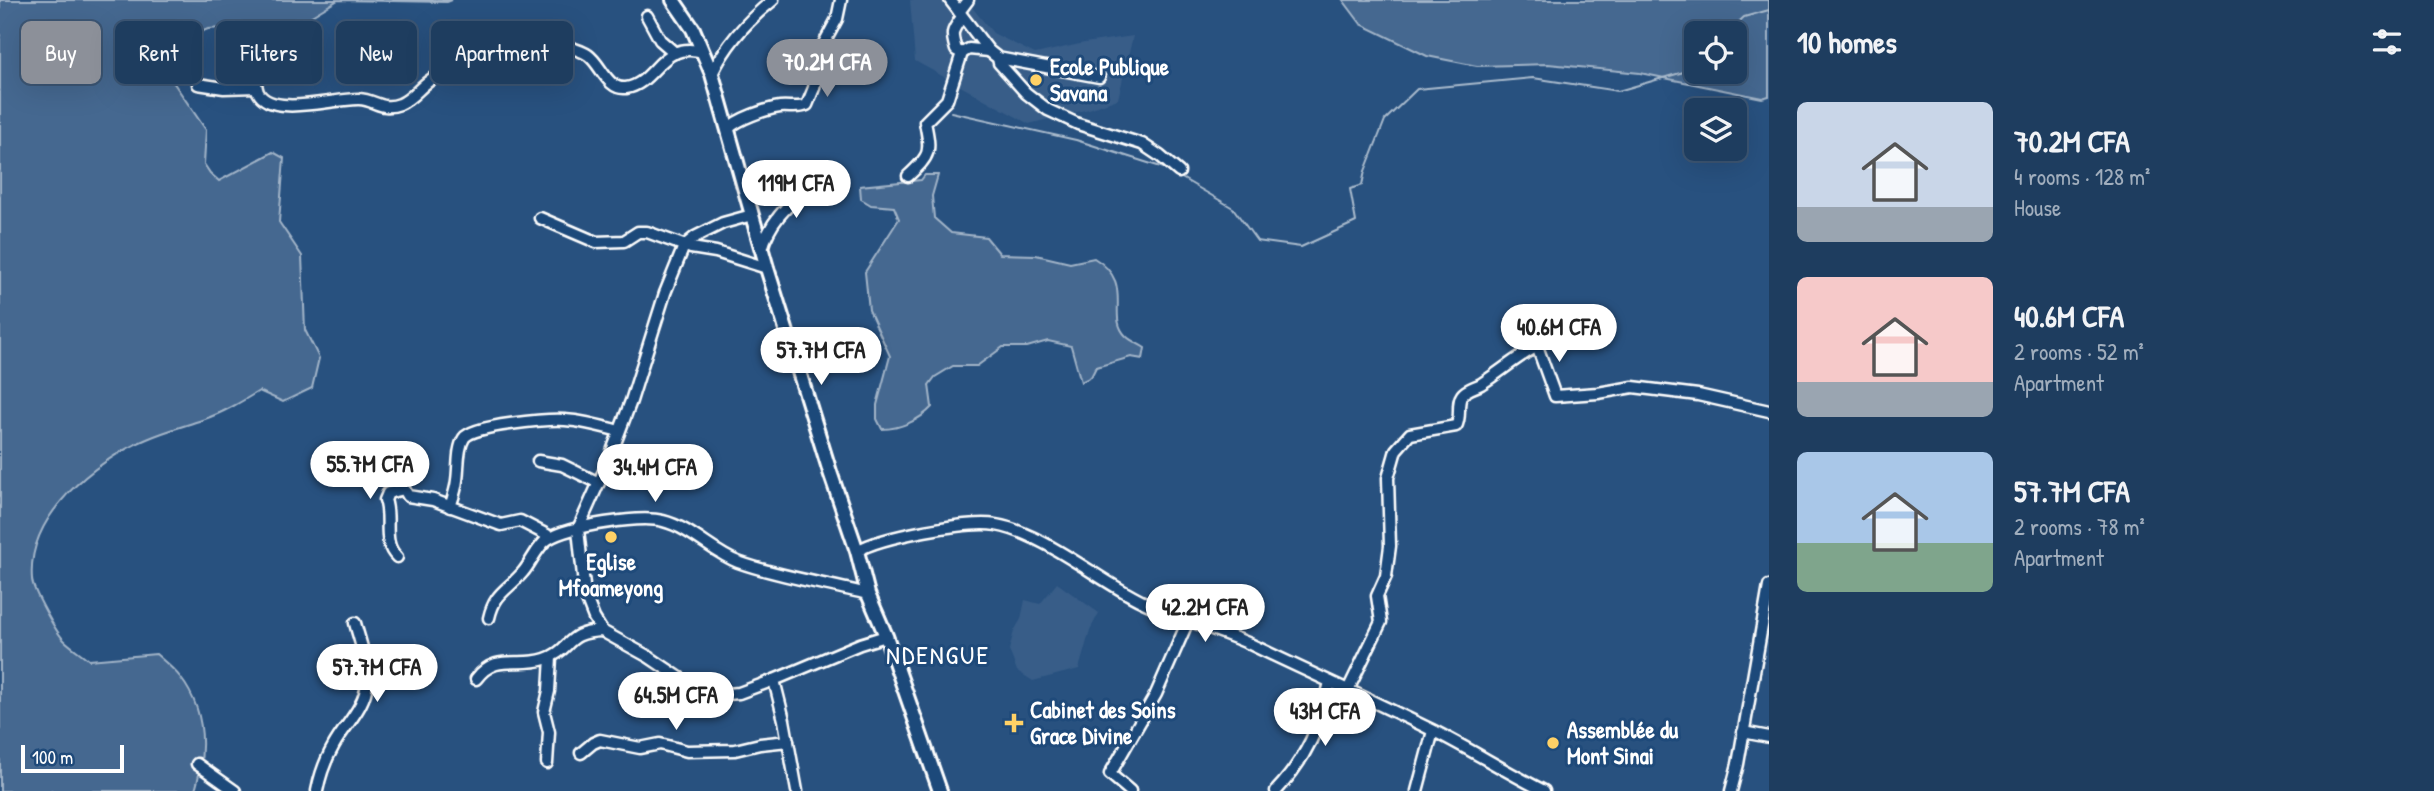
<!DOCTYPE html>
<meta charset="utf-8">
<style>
:root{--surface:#1e3d5f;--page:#264465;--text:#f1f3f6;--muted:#a1aebd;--line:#3c5674;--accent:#8c9099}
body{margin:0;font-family:"Patrick Hand",sans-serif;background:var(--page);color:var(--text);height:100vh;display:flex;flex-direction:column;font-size:26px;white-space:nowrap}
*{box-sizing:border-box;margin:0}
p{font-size:23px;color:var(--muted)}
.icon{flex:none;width:38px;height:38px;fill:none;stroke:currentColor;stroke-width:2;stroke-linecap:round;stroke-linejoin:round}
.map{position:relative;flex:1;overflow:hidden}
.panel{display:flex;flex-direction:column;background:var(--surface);width:665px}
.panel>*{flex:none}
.top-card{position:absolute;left:21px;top:21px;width:665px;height:63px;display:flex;gap:14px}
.buttons{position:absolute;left:1684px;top:21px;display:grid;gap:14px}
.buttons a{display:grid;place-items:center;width:63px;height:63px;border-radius:10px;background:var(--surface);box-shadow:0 7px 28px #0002,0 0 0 2px var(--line);font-size:35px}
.scale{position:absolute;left:21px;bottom:18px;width:103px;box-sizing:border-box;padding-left:7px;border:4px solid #fff;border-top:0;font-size:19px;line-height:24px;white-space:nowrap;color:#fff;-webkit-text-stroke:5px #1f4a7a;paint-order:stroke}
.price{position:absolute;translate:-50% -60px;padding:0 16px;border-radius:24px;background:#fff;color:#222;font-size:23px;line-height:46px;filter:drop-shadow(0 2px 4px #0008)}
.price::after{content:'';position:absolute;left:50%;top:42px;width:21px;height:16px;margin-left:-10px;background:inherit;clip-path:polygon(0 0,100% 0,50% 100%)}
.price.current{background:var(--accent);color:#fff}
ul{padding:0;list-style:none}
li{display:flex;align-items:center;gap:21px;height:175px;padding:0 28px}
li span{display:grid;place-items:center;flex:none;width:196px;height:140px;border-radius:10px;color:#555}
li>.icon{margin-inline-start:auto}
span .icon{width:84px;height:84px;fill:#fffc;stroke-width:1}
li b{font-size:30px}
h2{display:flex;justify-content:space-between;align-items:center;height:84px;padding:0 28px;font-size:30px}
.chip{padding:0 24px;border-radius:10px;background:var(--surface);box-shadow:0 7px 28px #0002,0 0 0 2px var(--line);font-size:24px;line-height:63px}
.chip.current{background:var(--accent);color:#fff}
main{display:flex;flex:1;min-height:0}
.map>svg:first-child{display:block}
.built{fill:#375d88}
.green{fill:#446890;stroke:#a2b4c8;stroke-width:2;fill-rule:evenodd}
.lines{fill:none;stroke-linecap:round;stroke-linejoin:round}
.stream{stroke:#aabbcd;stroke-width:2}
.minor-casing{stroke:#fff;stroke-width:15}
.major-casing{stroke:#fff;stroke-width:18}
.minor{stroke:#1f4a7a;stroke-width:10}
.major{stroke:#1f4a7a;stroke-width:12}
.poi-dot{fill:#ffd166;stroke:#1f4a7a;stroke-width:2.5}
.labels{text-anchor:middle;stroke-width:6;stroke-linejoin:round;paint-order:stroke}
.poi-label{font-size:23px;font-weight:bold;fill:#fff;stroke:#1f4a7a;text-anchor:start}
.quarter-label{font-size:26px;letter-spacing:2px;fill:#fff;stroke:#1f4a7a}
</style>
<main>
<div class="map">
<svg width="1769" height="791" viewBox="0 0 1769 791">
<rect width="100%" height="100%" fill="#28517f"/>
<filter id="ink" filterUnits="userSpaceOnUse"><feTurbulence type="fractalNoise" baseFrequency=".0143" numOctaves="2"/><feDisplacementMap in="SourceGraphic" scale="14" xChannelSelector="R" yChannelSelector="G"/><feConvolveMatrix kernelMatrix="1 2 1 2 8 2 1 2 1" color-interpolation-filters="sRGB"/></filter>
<g filter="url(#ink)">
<g class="built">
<polygon points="910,0 966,0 993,33 1035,54 1084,43 1133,36 1118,99 1089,109 1029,124 915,61"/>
<polygon points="1057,583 1099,613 1090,630 1079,669 1033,681 1017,671 1009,650 1014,631 1021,619 1025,600 1040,604"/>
</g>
<g class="green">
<path d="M0 0H452L447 2 338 0 300 23 208 29 174 43 167 52 165 62 167 73 206 130 204 164 210 173 219 181 273 152 284 158 279 222 302 256 305 330 319 358 312 388 283 402 259 391C241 402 223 413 202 420 184 426 165 431 147 439 94 461 27 516 32 579 32 589 56 632 64 640 71 647 81 653 89 660L156 654C164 661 174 669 180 677 206 710 206 752 195 791H0Z"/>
<path d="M1343 0H1769V96L1762 98 1640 73 1548 64 1477 66 1427 56 1361 24ZM1734 33V72H1696V33Z"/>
<path d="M925 175H938L932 196 934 218 951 233 986 237 1000 254 1036 255 1070 263 1094 258C1136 283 1105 316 1126 336 1131 341 1139 344 1145 348L1143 359 1131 357 1096 367 1091 377 1081 382 1071 346 1048 341 1027 347H1003L977 366H953L935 377 929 385 932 407C920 420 900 429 882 429L877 419V405L890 356 869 310 865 272 899 219 894 207 871 205 861 199 860 186 921 180Z"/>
</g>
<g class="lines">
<g class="stream">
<polyline points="1727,33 1744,17 1769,10"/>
<polyline points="951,112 1076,140 1164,168 1175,174"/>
<polyline points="1180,177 1233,208 1257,241 1301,247 1356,222 1350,189 1362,185 1365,171 1385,120 1417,89 1533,78 1618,91 1687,71 1696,63"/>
</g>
<defs>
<g id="minor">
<polyline points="950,0 989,51 998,58 999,63 1026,93 1048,110 1078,124 1142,144 1160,156 1179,172"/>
<polyline points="959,12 968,0"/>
<polyline points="647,16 660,40 675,53"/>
<path d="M962 17C951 32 951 33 956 50L962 53 969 49 989 51"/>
<polyline points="998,58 1099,77"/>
<path d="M256 60C256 71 254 82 258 92 271 118 336 98 359 99 376 100 381 111 400 104 412 99 419 88 429 81 445 69 501 41 521 40 534 39 577 47 588 55 601 64 607 90 626 88 657 83 660 40 703 52"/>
<path d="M712 74C726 44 748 20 773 0"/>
<polyline points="198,84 224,88 256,87"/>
<path d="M728 129C737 119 766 109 780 107 789 106 798 109 807 105L814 88 821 49 837 19 841 0"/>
<path d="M908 176C931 155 931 152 925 122L947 100 962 53"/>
<polyline points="752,215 723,223 695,237 684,246 665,293 631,401 608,462 578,529 585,595 594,618 602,631 649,657 692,686 715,695 739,693 774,680"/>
<polyline points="540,218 596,242 624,241 638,232 647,232 691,248 716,252 767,268"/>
<path d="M762 249C770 219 792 202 814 181"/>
<polyline points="538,461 562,465 599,483"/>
<path d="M450 507C453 498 456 490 457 480 459 467 457 449 464 438 473 425 548 419 565 420 583 421 601 426 619 431"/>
<path d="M857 551C880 537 969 520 996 525 1043 533 1098 580 1141 601 1176 618 1214 628 1250 644 1310 673 1372 700 1432 730 1470 749 1506 772 1544 791"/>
<path d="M397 557C381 542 392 519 385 500L388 493 404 489 408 496 433 500 501 525 520 521 547 535 546 539"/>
<path d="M489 618C495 592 507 591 523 572 531 563 538 545 548 539 569 526 641 515 663 521 691 528 712 552 738 562 780 577 824 583 868 594"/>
<path d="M476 679C496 652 518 668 545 659 572 650 565 632 602 631"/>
<path d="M1348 690 1381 622 1377 596 1386 576 1390 546 1388 478 1396 450 1410 434 1456 426C1462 417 1456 403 1462 395 1466 389 1476 387 1481 384 1500 372 1517 357 1537 346L1555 396 1598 393 1633 387 1698 395 1769 411"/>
<polyline points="1743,732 1769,737"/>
<polyline points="581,753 593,743 600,740 640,748 660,744 687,751 735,750 760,744 788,741"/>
<polyline points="547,763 549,732 544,712 549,691 551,657"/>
<polyline points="197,764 235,791"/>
<path d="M317 791C320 775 326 759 334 745 345 725 366 706 367 682 368 663 360 642 355 623"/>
<polyline points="797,791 784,720 774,680 860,644 886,636"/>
<polyline points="1130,791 1110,774 1156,694 1188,621"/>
<path d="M1276 791C1306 759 1321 725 1330 682"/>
<polyline points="1417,791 1433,731"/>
<polyline points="1731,791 1738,764 1769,586"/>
</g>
<polyline id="major" points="673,0 693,29 712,74 767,268 830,472 857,551 868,594 886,636 940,791"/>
</defs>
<use href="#minor" class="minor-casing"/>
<use href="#major" class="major-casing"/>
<use href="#minor" class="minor"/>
<use href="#major" class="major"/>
</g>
</g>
<g class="poi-dot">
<circle cx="1036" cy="80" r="7"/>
<circle cx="611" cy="537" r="7"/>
<path d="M1010.5 712.5h7v7h7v7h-7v7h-7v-7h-7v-7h7z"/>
<circle cx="1553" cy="743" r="7"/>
</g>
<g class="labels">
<g class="poi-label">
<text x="1050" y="75">Ecole Publique<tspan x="1050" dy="26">Savana</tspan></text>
<text x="611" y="570" text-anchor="middle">Eglise<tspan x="611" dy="26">Mfoameyong</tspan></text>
<text x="1030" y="718">Cabinet des Soins<tspan x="1030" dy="26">Grace Divine</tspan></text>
<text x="1567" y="738">Assemblée du<tspan x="1567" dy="26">Mont Sinai</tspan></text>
</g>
<g class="quarter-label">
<text x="938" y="664">NDENGUE</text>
</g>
</g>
</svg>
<div class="buttons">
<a><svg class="icon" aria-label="locate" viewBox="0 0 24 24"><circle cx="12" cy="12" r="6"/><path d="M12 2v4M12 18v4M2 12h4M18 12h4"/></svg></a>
<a><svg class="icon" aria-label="layers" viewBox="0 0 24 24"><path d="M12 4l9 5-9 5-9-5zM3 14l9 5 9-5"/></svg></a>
</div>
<div class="scale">100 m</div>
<b class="price current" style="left:827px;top:99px">70.2M CFA</b>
<b class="price" style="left:796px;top:220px">119M CFA</b>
<b class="price" style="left:1559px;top:364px">40.6M CFA</b>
<b class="price" style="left:821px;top:387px">57.7M CFA</b>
<b class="price" style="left:370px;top:501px">55.7M CFA</b>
<b class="price" style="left:655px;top:504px">34.4M CFA</b>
<b class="price" style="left:1205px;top:644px">42.2M CFA</b>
<b class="price" style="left:377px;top:704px">57.7M CFA</b>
<b class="price" style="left:676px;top:732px">64.5M CFA</b>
<b class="price" style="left:1325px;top:748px">43M CFA</b>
<div class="top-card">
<a class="chip current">Buy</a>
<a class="chip">Rent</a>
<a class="chip">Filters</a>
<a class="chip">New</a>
<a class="chip">Apartment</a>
</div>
</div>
<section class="panel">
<h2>10 homes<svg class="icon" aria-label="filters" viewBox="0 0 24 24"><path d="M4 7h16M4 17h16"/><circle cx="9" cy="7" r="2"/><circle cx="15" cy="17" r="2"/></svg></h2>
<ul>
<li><span style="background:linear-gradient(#c9d6e8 75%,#9aa5b1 0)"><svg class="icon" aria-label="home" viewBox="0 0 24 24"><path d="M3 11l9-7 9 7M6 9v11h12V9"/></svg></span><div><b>70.2M CFA</b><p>4 rooms · 128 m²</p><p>House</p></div></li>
<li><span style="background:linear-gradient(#f6c9c9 75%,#9aa5b1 0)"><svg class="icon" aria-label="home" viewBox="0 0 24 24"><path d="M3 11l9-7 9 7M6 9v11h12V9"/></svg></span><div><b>40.6M CFA</b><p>2 rooms · 52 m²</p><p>Apartment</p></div></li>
<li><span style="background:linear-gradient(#a9c7e8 65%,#7fa58c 0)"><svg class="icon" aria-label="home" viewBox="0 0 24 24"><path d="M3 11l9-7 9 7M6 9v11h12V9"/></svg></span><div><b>57.7M CFA</b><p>2 rooms · 78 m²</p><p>Apartment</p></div></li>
</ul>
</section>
</main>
